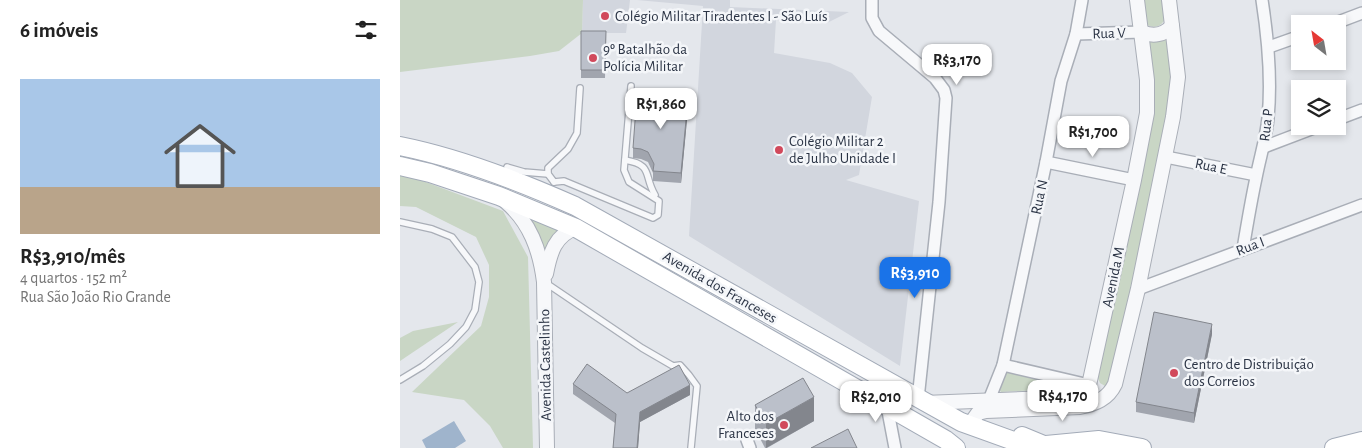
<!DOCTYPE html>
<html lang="pt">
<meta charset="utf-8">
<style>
:root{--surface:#fff;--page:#f2f2f2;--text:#222;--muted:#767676;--line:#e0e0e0;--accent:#1a73e8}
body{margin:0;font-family:"Alegreya Sans",sans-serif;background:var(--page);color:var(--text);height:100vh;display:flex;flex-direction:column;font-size:19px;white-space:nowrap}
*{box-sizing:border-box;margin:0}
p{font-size:16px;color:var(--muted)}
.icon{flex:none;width:28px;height:28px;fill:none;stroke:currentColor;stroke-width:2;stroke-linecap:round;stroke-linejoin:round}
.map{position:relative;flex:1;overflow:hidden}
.panel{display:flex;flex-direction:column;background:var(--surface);width:400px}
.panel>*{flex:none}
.needle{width:32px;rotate:329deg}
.tools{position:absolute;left:891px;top:15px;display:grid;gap:10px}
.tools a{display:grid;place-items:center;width:55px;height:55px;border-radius:0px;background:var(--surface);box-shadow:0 2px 8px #0003;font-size:25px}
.price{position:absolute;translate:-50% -42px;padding:0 11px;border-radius:10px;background:#fff;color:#222;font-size:16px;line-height:32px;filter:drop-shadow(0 1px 2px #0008)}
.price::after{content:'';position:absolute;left:50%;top:30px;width:15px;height:11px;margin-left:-8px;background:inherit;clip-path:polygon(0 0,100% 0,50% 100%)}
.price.current{background:var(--accent);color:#fff}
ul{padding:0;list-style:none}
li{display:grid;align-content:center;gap:10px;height:265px;padding:0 20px}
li+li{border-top:1px solid var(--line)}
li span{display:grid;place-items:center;height:155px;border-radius:0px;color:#555}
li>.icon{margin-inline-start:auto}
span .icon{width:90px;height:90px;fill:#fffc;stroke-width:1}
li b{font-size:21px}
h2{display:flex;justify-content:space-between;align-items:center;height:60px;padding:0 20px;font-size:21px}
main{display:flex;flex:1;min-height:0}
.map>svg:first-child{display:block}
.built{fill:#d2d6de}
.green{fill:#c9d6c5}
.water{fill:#9fb4cc}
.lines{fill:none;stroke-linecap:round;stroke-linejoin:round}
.service-casing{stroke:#a9aeb7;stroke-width:8}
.minor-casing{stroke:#a9aeb7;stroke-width:14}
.tertiary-casing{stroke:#a9aeb7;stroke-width:16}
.primary-casing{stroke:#a3abb8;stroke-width:20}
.service{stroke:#f7f8fa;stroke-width:5.5}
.minor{stroke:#f7f8fa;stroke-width:11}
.tertiary{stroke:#f7f8fa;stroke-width:14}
.primary{stroke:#fff;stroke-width:18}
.wall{fill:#a1a5ae}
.shaded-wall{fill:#83868d}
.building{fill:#bbc0ca;stroke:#83868d}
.poi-dot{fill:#d1495b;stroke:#f4f6f9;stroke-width:2}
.labels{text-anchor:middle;stroke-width:5;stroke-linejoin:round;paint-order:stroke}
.poi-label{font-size:15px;fill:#2b3445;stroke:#f4f6f9;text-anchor:start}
.street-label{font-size:15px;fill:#2b3445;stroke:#f4f6f9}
</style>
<main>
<section class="panel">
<h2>6 imóveis<svg class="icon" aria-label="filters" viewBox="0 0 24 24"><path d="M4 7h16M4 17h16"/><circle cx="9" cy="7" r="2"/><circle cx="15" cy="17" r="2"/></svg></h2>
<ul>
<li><span style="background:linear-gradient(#a9c7e8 70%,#b9a48a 0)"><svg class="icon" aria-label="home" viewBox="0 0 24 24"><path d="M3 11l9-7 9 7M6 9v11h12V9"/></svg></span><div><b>R$3,910/mês</b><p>4 quartos · 152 m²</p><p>Rua São João Rio Grande</p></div></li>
</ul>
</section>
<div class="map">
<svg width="962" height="448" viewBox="0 0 962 448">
<rect width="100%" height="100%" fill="#e4e7ec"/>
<g class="built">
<polygon points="183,0 230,0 226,33 182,33"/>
<polygon points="237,0 330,0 330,7 449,12 427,23 376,20 374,53 430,63 452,73 472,97 459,175 446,180 519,201 500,366 289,236 303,6"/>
</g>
<g class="green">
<polygon points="0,0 183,0 182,33 159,51 130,56 0,72"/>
<path d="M743 0H764L766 18C761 26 756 29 747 25Z"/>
<polygon points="768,34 774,77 769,120 710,384 705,386 700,383 697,376 753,103 754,83 749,39"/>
<polygon points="0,174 7,175 103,211 128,257 133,448 103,448 90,426 64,400 12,392 81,326 89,297 89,265 76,237 16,207 0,206"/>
<polygon points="126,214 159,229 145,256"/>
<polygon points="58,322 0,361 0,338 13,331"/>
<polygon points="607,372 673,388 601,392 599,389"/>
</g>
<polygon class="water" points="54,421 66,441 55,448 26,448 22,440"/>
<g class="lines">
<defs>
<g id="service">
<path d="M225 160C254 165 243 175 255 195"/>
<polyline points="107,167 124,172 148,174"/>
<polyline points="154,182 164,181 253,218 258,215 259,201 229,182 224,170 231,86"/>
<polyline points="154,182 148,174 148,168 168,149 177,133 180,88"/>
<polyline points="0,222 32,229 52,237 75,267 79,282 75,310 66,327 50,344 23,366 0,380"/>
<polyline points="146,283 242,348 273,366 280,365 289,375 297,386 291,448"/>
</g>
<g id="minor">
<polyline points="472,0 472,18 479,31 535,78 544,90 546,98 539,202 518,399"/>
<polyline points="933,24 962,13"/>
<polyline points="676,34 742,32"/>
<polyline points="869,47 900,36"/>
<polyline points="938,119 962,110"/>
<polyline points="864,147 919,126"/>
<polyline points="766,157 856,175"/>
<polyline points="646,162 734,180"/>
<path d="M843 249C847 225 851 201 856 178 860 157 866 139 868 118 872 78 868 39 862 0"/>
<polyline points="738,289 962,205"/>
<polyline points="603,365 689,385"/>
<polyline points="589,400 603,365 646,162 661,81 676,34 682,0"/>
<polyline points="487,406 495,448"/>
<polyline points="347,440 350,448"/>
</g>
<g id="tertiary">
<path d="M742 32C753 37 764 35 772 26"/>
<path d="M105 201C130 222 140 250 144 282L147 448"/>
<path d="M146 274C150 253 155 235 176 228"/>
<polyline points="524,403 676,397 684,393 689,385 734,180 747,113 747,80 737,0"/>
<path d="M573 420 578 413 586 411 680 407C695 404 708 399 715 384L738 289 773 117 778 77 769 0"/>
</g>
<g id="primary">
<path d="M0 146C60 158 119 181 175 206L561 422 633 448"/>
<polyline points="0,166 30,173 99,196 176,228 546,440 556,448"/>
<polyline points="622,436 651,448"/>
<polyline points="646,445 699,440 742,448"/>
<polyline points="934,448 962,441"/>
</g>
</defs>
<use href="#service" class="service-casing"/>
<use href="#minor" class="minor-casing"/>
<use href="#tertiary" class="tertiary-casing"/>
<use href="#primary" class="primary-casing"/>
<use href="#service" class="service"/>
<use href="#minor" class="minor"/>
<use href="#tertiary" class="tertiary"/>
<use href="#primary" class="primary"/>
</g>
<g class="wall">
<polygon points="181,31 206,31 205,78 181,78"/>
<polygon points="288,109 281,183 253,181 253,173 248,162 241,159 233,158 233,148"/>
<polygon points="812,334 794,423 736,412 736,402"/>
<polygon points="173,384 227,393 290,395 240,422 238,448 213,448 215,423 173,394"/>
<polygon points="355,405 414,421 367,448 365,448 355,429"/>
</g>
<g class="shaded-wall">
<polygon points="288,99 288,109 281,183 281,173"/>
<polygon points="812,324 812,334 794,423 794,413"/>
<polygon points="290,385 290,395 240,422 238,448 237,448 240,412"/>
<polygon points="414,397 414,421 366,448 366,424"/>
</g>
<g class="building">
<polygon points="181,31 206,31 205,70 181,70"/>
<polygon points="237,94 288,99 281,173 253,171 254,164 248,152 241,149 233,148"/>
<polygon points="754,312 812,324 794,413 736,402"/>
<polygon points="187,364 227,393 279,365 290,385 240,412 237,448 213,448 216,414 173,384"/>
<polygon points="403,378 414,397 366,424 355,405"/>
<polygon points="448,429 457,448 411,448"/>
</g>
<g class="poi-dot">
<circle cx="205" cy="16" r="5"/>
<circle cx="193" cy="58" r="5"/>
<circle cx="379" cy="150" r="5"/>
<circle cx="774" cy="373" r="5"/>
<circle cx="384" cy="425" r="5"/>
</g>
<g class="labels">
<g class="poi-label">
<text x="215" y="21">Colégio Militar Tiradentes I - São Luís</text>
<text x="203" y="54">9º Batalhão da<tspan x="203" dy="17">Polícia Militar</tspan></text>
<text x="389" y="146">Colégio Militar 2<tspan x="389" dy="17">de Julho Unidade I</tspan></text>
<text x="784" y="369">Centro de Distribuição<tspan x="784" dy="17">dos Correios</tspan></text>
<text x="374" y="421" text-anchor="end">Alto dos<tspan x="374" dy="17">Franceses</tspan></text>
</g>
<g class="street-label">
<text transform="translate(709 33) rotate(-2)" y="5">Rua V</text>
<text transform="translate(866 125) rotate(-83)" y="5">Rua P</text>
<text transform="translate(811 166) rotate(12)" y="5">Rua E</text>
<text transform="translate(639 197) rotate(-78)" y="5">Rua N</text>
<text transform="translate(850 246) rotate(-21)" y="5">Rua I</text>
<text transform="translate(713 277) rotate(-78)" y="5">Avenida M</text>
<text transform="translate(320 287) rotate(30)" y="5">Avenida dos Franceses</text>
<text transform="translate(145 365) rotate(-91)" y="5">Avenida Castelinho</text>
</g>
</g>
</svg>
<div class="tools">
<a><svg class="needle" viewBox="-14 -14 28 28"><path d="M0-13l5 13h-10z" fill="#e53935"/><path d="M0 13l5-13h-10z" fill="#767676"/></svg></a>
<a><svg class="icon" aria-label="layers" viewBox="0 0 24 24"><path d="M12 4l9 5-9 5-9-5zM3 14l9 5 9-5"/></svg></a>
</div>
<b class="price" style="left:557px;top:86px">R$3,170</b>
<b class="price" style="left:261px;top:130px">R$1,860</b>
<b class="price" style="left:693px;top:158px">R$1,700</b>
<b class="price current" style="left:515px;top:299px">R$3,910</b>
<b class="price" style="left:663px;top:422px">R$4,170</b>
<b class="price" style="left:476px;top:423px">R$2,010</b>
</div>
</main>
